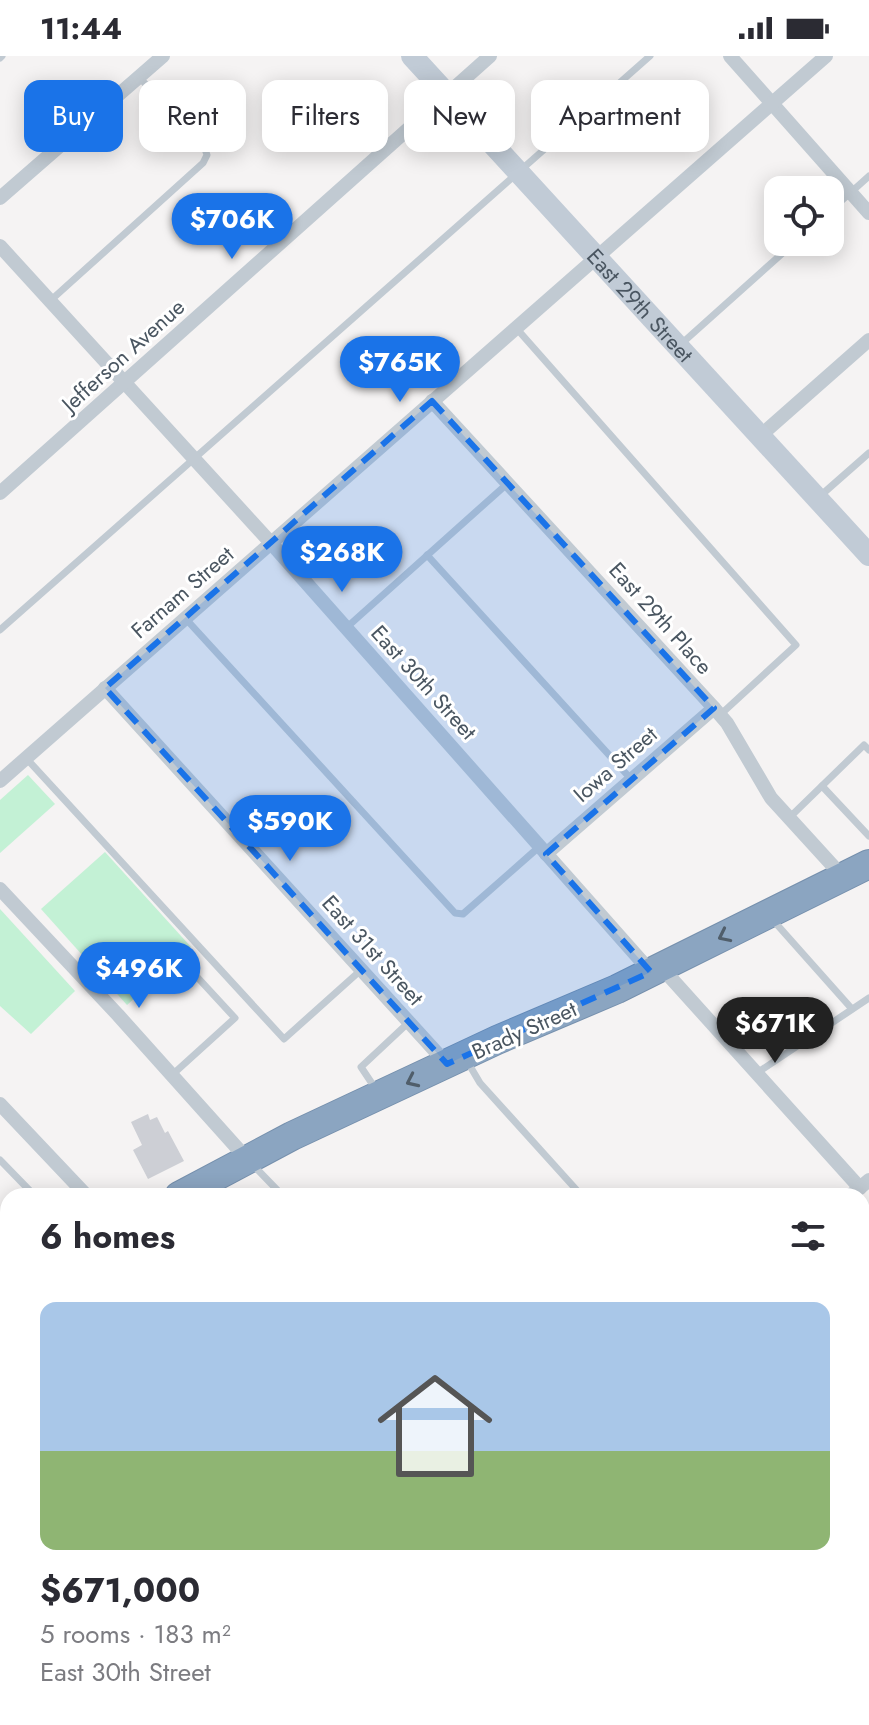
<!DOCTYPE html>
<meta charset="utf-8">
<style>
:root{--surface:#fff;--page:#f2f2f3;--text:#2b2b33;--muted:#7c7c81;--line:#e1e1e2;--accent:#1a73e8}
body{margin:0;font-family:Jost,sans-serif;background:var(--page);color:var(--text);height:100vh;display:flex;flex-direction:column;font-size:30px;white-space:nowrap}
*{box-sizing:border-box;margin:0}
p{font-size:26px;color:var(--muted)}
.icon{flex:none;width:44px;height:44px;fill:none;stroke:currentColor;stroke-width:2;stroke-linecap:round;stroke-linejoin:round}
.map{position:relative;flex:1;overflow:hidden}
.drawer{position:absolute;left:0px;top:1132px;width:870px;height:538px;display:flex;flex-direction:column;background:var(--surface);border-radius:24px 24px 0 0;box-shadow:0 4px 20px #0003}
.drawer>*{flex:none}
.hud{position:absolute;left:24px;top:24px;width:822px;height:72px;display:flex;gap:16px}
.tools{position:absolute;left:764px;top:120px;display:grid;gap:16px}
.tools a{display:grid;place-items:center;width:80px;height:80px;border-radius:16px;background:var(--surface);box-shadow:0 4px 20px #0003;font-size:40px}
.price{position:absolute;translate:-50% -68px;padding:0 18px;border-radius:28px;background:var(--accent);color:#fff;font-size:26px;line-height:52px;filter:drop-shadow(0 2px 4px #0008)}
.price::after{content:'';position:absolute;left:50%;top:48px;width:24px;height:18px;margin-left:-12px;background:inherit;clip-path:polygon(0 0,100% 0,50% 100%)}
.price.on{background:#222;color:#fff}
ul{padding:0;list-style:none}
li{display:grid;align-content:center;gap:16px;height:424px;padding:0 40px}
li+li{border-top:2px solid var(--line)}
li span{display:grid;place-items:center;height:248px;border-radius:16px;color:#555}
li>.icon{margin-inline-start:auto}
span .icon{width:144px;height:144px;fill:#fffc;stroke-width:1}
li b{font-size:34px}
h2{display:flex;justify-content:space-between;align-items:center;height:96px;padding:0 40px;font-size:34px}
.tag{padding:0 28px;border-radius:16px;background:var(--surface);box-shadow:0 4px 20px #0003;font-size:28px;line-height:72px}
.tag.on{background:var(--accent);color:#fff}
.status{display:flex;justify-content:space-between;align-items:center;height:56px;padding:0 40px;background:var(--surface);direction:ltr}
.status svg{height:22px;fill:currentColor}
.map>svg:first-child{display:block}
.green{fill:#c3f1d5}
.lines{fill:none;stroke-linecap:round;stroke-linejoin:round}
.river{stroke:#90daee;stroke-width:26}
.building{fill:#cdcfd5}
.highway-casing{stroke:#7690ad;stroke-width:30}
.path{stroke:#7ad0a6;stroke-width:3;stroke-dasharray:6 4;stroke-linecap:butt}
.lane{stroke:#c1cad2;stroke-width:7}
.street{stroke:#c1cad2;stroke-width:14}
.secondary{stroke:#c1cbd6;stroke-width:22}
.highway{stroke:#8ba5c1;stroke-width:28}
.oneway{stroke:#505e6b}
.marked{fill:#1a73e8;fill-opacity:0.2;stroke:#1a73e8;stroke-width:6;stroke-dasharray:16 10;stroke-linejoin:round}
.labels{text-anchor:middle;stroke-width:6;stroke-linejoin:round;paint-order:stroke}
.street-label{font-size:22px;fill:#4a5661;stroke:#fff}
</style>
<div class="status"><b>11:44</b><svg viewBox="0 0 49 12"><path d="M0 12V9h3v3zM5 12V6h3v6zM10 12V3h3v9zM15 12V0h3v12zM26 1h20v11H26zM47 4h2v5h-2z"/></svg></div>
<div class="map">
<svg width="869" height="1669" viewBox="0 0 869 1669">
<rect width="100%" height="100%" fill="#f5f3f3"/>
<g class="green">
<polygon points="28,719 55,748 0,797 0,744"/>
<polygon points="105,796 191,891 127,949 41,853"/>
<polygon points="0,853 75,935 31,978 0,950"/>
<polygon points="0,1167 8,1176 8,1220 0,1224"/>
<polygon points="223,1662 750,1662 757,1669 228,1669"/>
</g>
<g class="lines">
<polyline class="river" points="392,1662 397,1669"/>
</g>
<polygon class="building" points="148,1058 150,1064 157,1061 165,1077 168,1075 184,1105 148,1123 133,1094 142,1089 131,1066"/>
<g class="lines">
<defs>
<g id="highway">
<polyline points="179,1140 292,1080 497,984 617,933 869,808"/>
<polyline points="0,1247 8,1243"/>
</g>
</defs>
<use href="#highway" class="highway-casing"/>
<g class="path">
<polyline points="0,1183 8,1191"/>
<polyline points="455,1662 459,1669"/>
<polyline points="596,1669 610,1662"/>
</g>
<g class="lane">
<polyline points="0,2 2,0"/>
<polyline points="830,155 869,120"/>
<polyline points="50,245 203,107 207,99 205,93 140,22"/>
<polyline points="517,273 796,589 720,659"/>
<polyline points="680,289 795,186"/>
<polyline points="819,441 869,397"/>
<polyline points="427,499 631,723"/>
<polyline points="185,562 455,857 463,858 539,791"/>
<polyline points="346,572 508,427"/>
<polyline points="0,574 650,0"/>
<polyline points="26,702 284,983 361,914"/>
<polyline points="822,730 869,780"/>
<polyline points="789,762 864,689 869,694"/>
<polyline points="772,863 852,953"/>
<polyline points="467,1005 480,1027 582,1140"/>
<polyline points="757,1017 869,942"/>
<polyline points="172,1019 235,962 187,910"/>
<polyline points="375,1032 361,1011 408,967"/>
<polyline points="0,1104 35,1140"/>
<polyline points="251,1107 283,1140"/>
<polyline points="862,1277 869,1271"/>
<polyline points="0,1336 8,1350"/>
<polyline points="0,1410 8,1406"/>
<polyline points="0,1444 8,1440"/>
<polyline points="0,1489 8,1485"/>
<polyline points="0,1535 8,1531"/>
<polyline points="862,1588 869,1582"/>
</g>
<g class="street">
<polyline points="730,0 869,157"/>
<polyline points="0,142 163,0"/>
<polyline points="0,190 271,487 651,916"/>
<polyline points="432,345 714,652 727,667 771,742 843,821"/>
<polyline points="760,380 869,284"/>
<polyline points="0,437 490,0"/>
<polyline points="105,632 447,1008"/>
<polyline points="0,725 826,0"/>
<polyline points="546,798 714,652"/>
<polyline points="0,833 118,959 247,1103"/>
<polyline points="661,911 860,1132"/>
<polyline points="0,1048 87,1140"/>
<polyline points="850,1140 869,1124"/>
<polyline points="862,1446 869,1440"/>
<polyline points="765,1662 772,1669"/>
</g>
<g class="secondary">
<path id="s1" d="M412 0 869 499"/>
<polyline points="0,1548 8,1558"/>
<polyline points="91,1662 96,1669"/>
</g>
<use href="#highway" class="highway"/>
</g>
<defs><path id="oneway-chevron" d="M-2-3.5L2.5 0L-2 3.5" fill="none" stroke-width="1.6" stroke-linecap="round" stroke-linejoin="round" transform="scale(2)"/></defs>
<g class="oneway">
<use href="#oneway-chevron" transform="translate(724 880) rotate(154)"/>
<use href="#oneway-chevron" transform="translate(412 1025) rotate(155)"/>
</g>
<path class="marked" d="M432 345 714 652 546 798 651 916 447 1008 105 632Z"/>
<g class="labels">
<g class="street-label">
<text dy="8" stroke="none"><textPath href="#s1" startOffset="338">East 29th Street</textPath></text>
<text transform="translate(123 299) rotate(-42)" y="8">Jefferson Avenue</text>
<text transform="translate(182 536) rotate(-41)" y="8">Farnam Street</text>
<text transform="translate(661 562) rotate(48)" y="8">East 29th Place</text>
<text transform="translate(424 626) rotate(48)" y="8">East 30th Street</text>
<text transform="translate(615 708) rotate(-41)" y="8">Iowa Street</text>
<text transform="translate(373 894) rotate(48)" y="8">East 31st Street</text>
<text transform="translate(524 974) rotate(-24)" y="8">Brady Street</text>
</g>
</g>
</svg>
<div class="tools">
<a><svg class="icon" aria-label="locate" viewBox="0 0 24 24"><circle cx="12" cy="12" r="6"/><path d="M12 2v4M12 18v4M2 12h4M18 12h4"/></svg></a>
</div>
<b class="price" style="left:232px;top:205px">$706K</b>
<b class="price" style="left:400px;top:348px">$765K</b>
<b class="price" style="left:342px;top:538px">$268K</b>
<b class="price" style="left:290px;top:807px">$590K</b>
<b class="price" style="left:139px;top:954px">$496K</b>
<b class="price on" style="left:775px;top:1009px">$671K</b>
<div class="hud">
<a class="tag on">Buy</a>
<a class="tag">Rent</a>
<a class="tag">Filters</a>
<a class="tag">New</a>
<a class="tag">Apartment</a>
</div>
<section class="drawer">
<h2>6 homes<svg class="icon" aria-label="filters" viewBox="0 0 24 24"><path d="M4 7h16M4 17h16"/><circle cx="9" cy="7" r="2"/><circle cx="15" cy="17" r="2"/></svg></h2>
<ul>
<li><span style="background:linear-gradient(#a9c7e8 60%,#8fb573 0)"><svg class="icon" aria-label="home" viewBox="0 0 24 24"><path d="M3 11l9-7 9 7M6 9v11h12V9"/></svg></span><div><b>$671,000</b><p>5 rooms · 183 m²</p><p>East 30th Street</p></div></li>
</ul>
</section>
</div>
